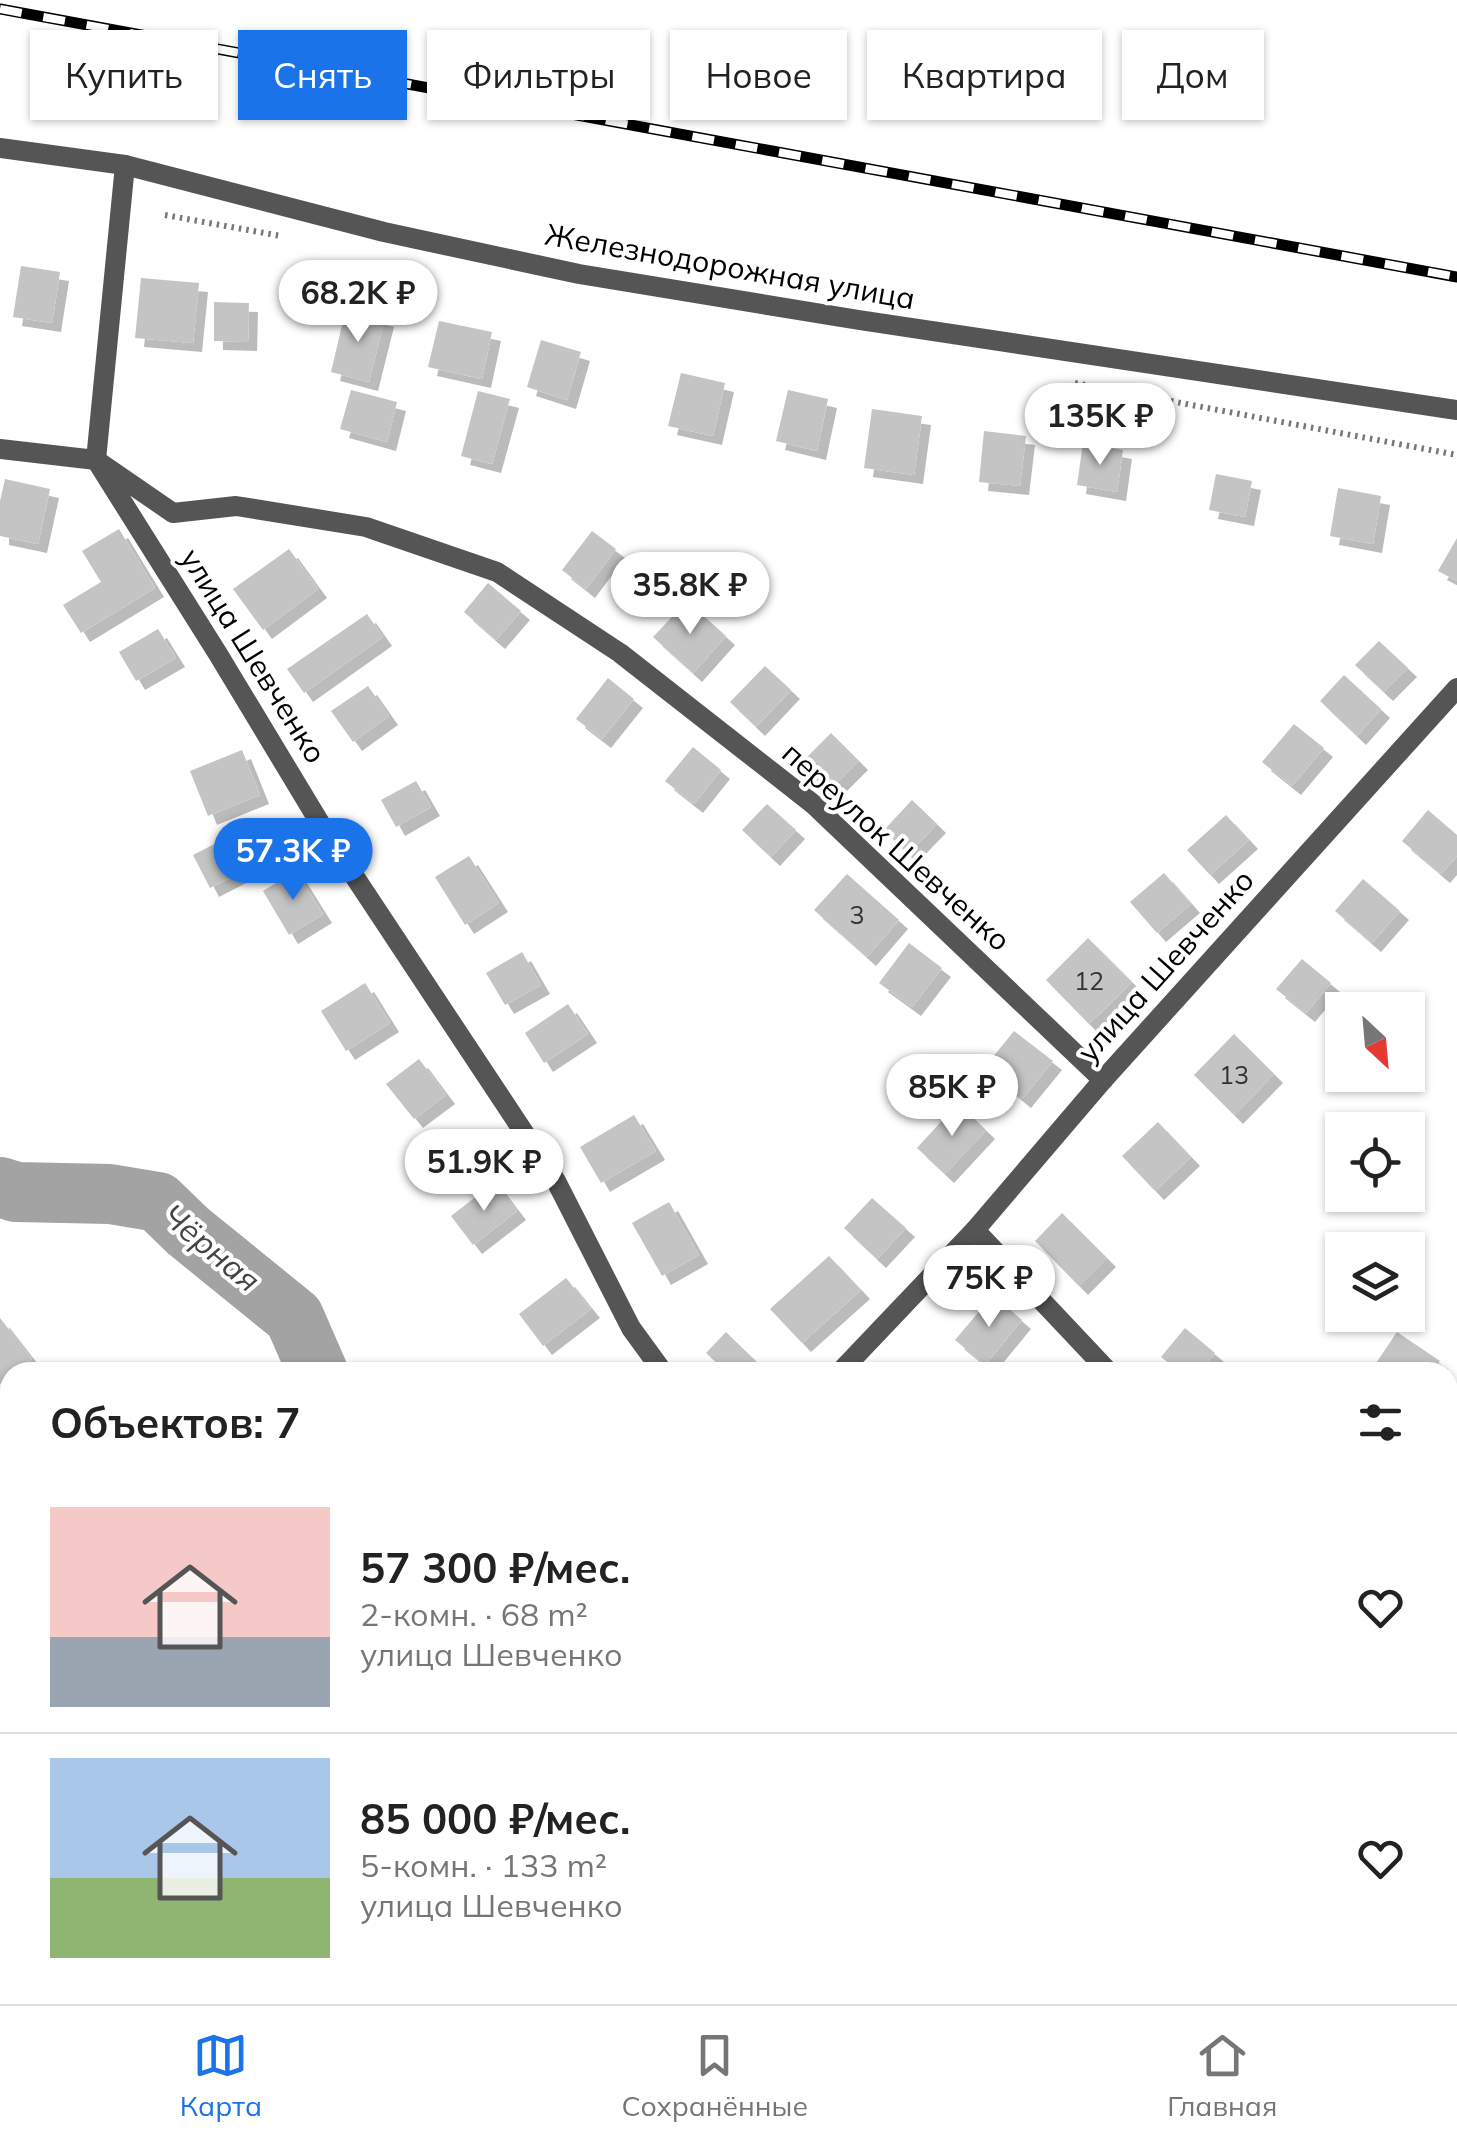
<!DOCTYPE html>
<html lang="ru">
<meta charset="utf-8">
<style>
:root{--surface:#fff;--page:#f2f2f2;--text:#222;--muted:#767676;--line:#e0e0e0;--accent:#1a73e8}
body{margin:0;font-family:Mulish,sans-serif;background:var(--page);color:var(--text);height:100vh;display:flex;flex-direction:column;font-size:38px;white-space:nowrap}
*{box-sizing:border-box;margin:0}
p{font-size:32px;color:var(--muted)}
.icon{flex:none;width:55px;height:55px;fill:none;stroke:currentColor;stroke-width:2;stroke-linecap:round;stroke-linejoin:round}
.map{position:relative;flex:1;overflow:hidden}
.panel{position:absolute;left:0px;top:1362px;width:1458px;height:642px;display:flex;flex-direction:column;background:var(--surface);border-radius:30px 30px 0 0;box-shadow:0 2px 8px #0004}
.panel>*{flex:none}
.top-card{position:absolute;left:30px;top:30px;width:1398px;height:90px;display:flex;gap:20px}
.needle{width:65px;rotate:154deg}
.fabs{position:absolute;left:1325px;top:992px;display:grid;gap:20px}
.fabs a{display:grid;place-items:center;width:100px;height:100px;border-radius:0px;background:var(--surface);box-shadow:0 2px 8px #0004;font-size:50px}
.price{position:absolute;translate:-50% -85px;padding:0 22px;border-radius:35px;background:#fff;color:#222;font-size:32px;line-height:65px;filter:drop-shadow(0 2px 5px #0008)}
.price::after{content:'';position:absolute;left:50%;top:60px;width:30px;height:22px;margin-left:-15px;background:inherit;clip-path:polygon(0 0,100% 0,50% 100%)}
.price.selected{background:var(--accent);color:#fff}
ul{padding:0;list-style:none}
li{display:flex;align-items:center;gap:30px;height:250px;padding:0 50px}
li+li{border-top:2px solid var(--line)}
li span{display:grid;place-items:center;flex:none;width:280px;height:200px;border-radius:0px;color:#555}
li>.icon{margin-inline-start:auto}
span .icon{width:120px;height:120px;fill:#fffc;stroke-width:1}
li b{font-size:42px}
h2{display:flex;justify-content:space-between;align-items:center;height:120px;padding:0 50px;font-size:42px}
.chip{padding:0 35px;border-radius:0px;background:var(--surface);box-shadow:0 2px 8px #0004;font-size:35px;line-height:90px}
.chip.selected{background:var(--accent);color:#fff}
.menu{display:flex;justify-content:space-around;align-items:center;height:140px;border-top:2px solid var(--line);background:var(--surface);font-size:28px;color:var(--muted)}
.menu a{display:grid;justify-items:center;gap:5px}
.menu .selected{color:var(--accent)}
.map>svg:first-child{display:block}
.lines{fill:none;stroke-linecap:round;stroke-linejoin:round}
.river{stroke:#a3a3a3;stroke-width:60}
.building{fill:#c4c4c4;filter:url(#shadow)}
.path{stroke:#777;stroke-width:6;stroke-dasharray:2.5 5;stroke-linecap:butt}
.street{stroke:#555;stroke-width:20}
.rail-casing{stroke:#000;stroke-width:11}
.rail{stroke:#fff;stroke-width:8;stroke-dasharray:22;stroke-linecap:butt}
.labels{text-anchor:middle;stroke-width:8;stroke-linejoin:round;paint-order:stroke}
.number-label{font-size:25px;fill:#313131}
.street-label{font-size:30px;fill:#000;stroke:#fff}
.water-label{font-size:32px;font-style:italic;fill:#444;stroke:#fff}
</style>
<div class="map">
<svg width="1457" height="2004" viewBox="0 0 1457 2004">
<defs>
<filter id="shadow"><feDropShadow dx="9" dy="9" stdDeviation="0" flood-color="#0004"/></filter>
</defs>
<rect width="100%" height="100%" fill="#fff"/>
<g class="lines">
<g class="river">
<polyline points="0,1187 16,1192 110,1194 158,1202 188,1231 294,1317 318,1372"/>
<polyline points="636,1995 644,2004"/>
</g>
</g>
<g class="building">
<polygon points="21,266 60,272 52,323 13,317"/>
<polygon points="141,278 199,283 193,343 135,338"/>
<polygon points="214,302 249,303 248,342 214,341"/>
<polygon points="346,308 385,318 369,382 331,372"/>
<polygon points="439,321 492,332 482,379 428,367"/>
<polygon points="541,340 581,352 567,400 527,387"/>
<polygon points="681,373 725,383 713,436 668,426"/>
<polygon points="351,390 397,402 387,442 340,429"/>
<polygon points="788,390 828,399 817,451 776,441"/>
<polygon points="478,391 510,399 492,464 461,456"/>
<polygon points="872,409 922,416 914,475 864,468"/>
<polygon points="984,431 1026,436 1020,486 979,482"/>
<polygon points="1083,443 1123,450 1117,492 1077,485"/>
<polygon points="1216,474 1252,481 1245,517 1209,510"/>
<polygon points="5,479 50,489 38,544 0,536 0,501"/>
<polygon points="1338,488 1381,496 1373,544 1330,536"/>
<polygon points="119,529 155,588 81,633 63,605 101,582 82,551"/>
<polygon points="592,531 616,549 586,589 562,570"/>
<polygon points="1457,538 1457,581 1438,571"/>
<polygon points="289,549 318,589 263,630 233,589"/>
<polygon points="488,583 521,611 496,640 464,612"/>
<polygon points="687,601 726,636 693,673 653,637"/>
<polygon points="367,614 383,637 304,693 287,669"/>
<polygon points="158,629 176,658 136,681 119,652"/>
<polygon points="1379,641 1408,668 1384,692 1355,665"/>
<polygon points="765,666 791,690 756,727 730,702"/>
<polygon points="1344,675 1381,709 1357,736 1320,701"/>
<polygon points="608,678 634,699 602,739 576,719"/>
<polygon points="368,686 389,716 353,742 331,711"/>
<polygon points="1294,724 1324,748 1292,786 1262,762"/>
<polygon points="831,733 859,761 828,792 800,764"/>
<polygon points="693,747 721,770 694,804 665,781"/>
<polygon points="242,750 260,795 208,816 190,771"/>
<polygon points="416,781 431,807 396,827 381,800"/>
<polygon points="912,800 937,824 908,854 884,830"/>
<polygon points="767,804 796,830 771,857 742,830"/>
<polygon points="1428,810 1457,835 1457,856 1441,874 1402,841"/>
<polygon points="1226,815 1249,840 1210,875 1187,850"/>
<polygon points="232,835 249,868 210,888 193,855"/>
<polygon points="469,856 499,903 465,925 435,877"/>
<polygon points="296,871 323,914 289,935 263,891"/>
<polygon points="1164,873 1191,904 1157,933 1130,902"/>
<polygon points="847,874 899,920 867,957 814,910"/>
<polygon points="1363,879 1400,911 1372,943 1335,911"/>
<polygon points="1088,938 1132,982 1089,1024 1046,980"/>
<polygon points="909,943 942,968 912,1007 879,983"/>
<polygon points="522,952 541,985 505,1005 486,973"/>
<polygon points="1302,959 1331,983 1306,1013 1276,989"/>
<polygon points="365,983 390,1023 346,1051 321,1011"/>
<polygon points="568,1004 588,1034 544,1063 525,1033"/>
<polygon points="1014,1031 1053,1061 1022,1099 984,1068"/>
<polygon points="1234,1034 1274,1074 1234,1115 1194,1075"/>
<polygon points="419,1059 446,1095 414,1119 386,1084"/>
<polygon points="958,1103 986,1130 945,1174 917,1148"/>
<polygon points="634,1115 656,1151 601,1183 580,1147"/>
<polygon points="1158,1122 1191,1157 1155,1191 1122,1156"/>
<polygon points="495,1182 517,1211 473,1245 451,1216"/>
<polygon points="872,1198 906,1228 877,1259 844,1228"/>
<polygon points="669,1202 699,1255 662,1276 632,1223"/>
<polygon points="1062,1213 1107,1258 1079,1286 1035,1241"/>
<polygon points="829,1256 861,1290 802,1343 770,1309"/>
<polygon points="566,1278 591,1309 543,1346 519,1314"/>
<polygon points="993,1295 1022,1320 985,1365 955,1340"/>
<polygon points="0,1318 32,1359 15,1372 10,1372 10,1377 0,1384"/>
<polygon points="1185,1328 1215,1353 1199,1372 1180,1372 1161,1357"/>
<polygon points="726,1332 762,1367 757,1372 726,1372 706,1353"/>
<polygon points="1397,1332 1440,1361 1432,1372 1370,1372"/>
<polygon points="1457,1471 1457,1512 1448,1501 1448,1479"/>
<polygon points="0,1573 10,1586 10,1604 0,1612"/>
<polygon points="0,1767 10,1793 10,1810 0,1814"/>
<polygon points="10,1879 10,1919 0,1922 0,1882"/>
<polygon points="19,1995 68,1995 71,2004 22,2004"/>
</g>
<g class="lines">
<g class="path">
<polyline points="165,215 281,236"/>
<polyline points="1075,383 1457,455"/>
<polyline points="582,2004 587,1995"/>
</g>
<g class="street">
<polyline points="0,148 125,165 384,232 579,274 859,320 1457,410"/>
<polyline points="125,165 96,460 173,513 236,506 366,527 497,572 620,653 813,804 1103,1080"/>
<polyline points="0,449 96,460 218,654 329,838 556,1181 631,1328 663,1372"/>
<polyline points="975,1230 1109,1372"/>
<polyline points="840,1372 975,1230 1103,1080 1457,688"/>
<polyline points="1448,1432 1457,1424"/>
<polyline points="0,1474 10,1486"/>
<polyline points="402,1995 406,2004"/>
</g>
<defs>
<polyline id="rail" points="0,9 1457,277"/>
</defs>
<use href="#rail" class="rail-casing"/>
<use href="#rail" class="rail"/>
</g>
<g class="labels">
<g class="number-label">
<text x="857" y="924">3</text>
<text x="1089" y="990">12</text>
<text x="1234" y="1084">13</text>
</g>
<g class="street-label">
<text transform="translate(730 267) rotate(10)" y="10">Железнодорожная улица</text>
<text transform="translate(253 656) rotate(58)" y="10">улица Шевченко</text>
<text transform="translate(896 847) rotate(42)" y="10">переулок Шевченко</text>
<text transform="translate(1166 966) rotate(-48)" y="10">улица Шевченко</text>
</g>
<g class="water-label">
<text transform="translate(211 1248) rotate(40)" y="11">Чёрная</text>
</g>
</g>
</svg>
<div class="fabs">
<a><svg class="needle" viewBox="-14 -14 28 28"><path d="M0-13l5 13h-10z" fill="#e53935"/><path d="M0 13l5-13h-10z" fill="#767676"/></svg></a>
<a><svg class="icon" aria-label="locate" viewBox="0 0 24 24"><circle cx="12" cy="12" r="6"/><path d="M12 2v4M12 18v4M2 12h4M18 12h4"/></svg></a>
<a><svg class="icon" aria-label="layers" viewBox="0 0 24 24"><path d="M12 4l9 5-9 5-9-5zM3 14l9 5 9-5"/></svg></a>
</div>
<b class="price" style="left:358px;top:345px">68.2K ₽</b>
<b class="price" style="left:1100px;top:468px">135K ₽</b>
<b class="price" style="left:690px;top:637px">35.8K ₽</b>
<b class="price selected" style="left:293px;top:903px">57.3K ₽</b>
<b class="price" style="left:952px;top:1139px">85K ₽</b>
<b class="price" style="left:484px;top:1214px">51.9K ₽</b>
<b class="price" style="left:989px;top:1330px">75K ₽</b>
<div class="top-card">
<a class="chip">Купить</a>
<a class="chip selected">Снять</a>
<a class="chip">Фильтры</a>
<a class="chip">Новое</a>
<a class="chip">Квартира</a>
<a class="chip">Дом</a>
</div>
<section class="panel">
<h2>Объектов: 7<svg class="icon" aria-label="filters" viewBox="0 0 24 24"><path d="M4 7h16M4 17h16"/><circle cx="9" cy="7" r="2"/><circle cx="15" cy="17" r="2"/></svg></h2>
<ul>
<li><span style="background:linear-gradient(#f6c9c9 65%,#9aa5b1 0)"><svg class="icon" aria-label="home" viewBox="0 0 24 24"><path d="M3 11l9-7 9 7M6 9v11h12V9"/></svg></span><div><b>57 300 ₽/мес.</b><p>2-комн. · 68 m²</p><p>улица Шевченко</p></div><svg class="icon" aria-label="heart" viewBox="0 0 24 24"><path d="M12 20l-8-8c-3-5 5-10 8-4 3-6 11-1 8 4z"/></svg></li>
<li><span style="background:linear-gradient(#a9c7e8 60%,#8fb573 0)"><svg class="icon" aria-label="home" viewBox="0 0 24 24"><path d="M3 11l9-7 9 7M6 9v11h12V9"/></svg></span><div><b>85 000 ₽/мес.</b><p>5-комн. · 133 m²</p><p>улица Шевченко</p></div><svg class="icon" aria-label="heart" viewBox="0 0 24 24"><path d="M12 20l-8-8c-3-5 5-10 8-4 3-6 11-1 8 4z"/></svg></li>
</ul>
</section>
</div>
<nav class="menu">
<a class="selected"><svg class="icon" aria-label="map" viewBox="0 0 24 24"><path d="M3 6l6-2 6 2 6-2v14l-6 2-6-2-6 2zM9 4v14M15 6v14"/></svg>Карта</a>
<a><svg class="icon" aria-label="saved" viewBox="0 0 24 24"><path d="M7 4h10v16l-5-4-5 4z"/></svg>Сохранённые</a>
<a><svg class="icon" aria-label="home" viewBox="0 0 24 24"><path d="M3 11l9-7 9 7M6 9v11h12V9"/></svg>Главная</a>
</nav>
